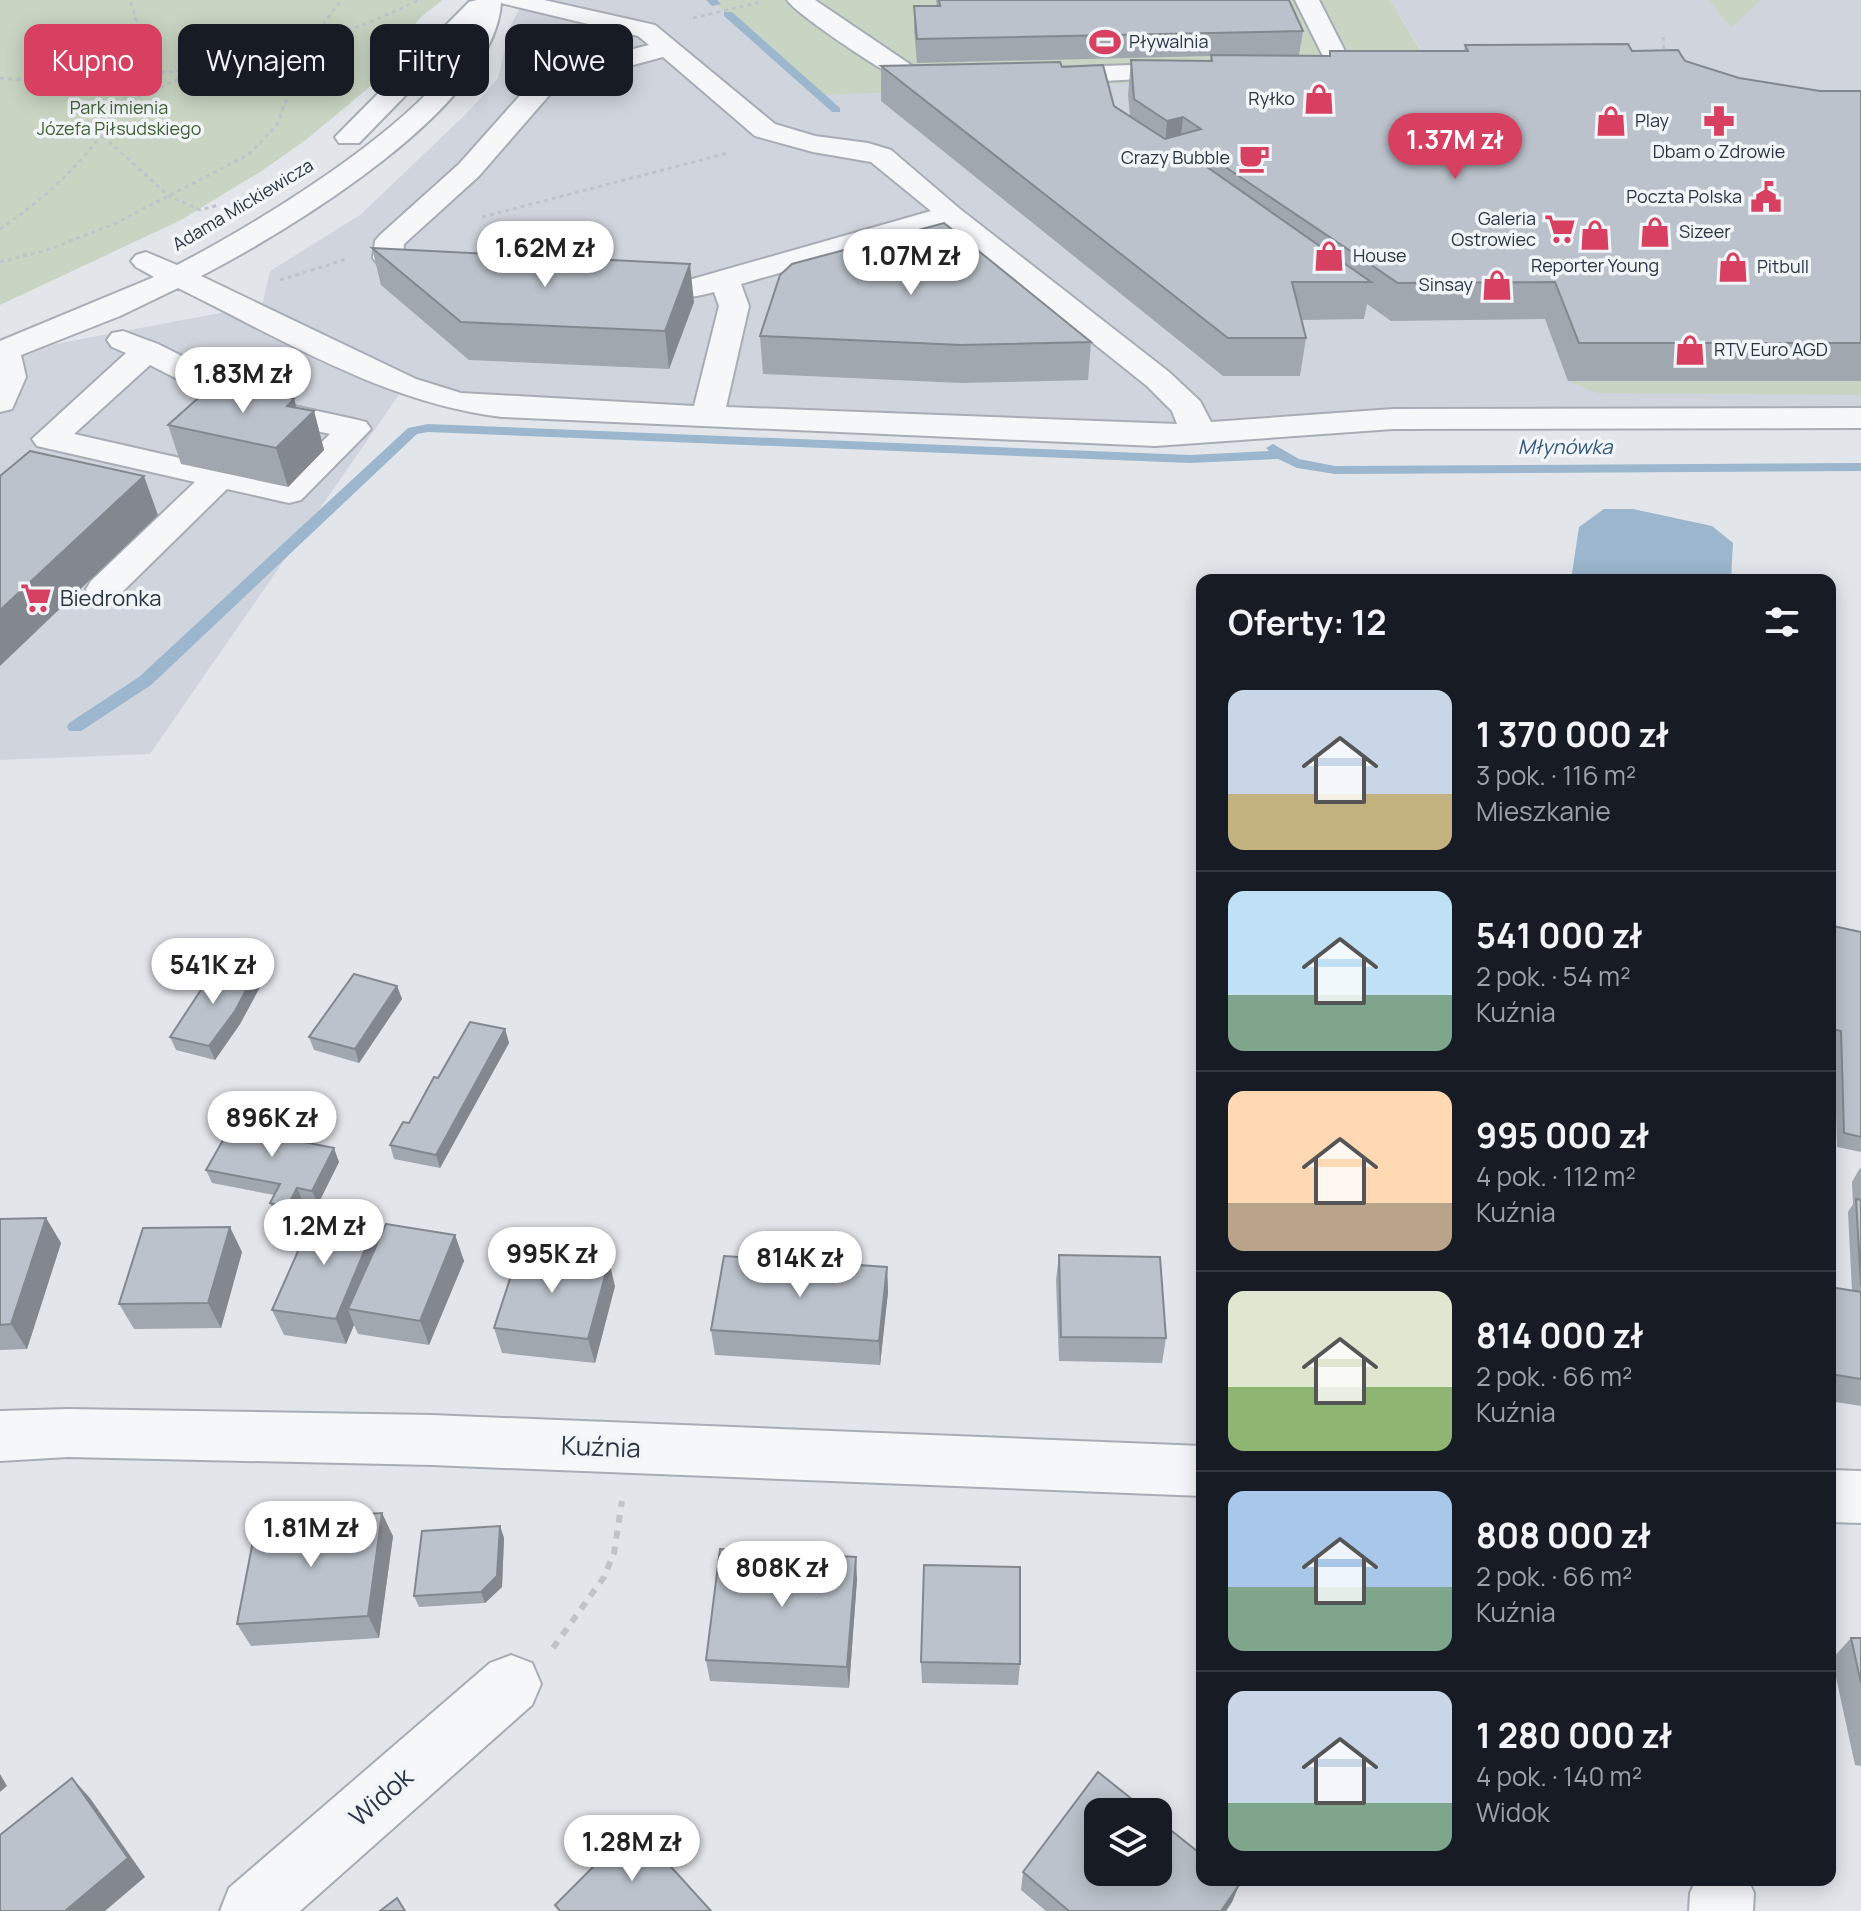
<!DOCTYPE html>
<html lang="pl">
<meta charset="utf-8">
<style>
:root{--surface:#171b24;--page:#20242c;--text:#f1f3f6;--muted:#9ea1a6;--line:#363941;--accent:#d74060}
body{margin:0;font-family:Manrope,sans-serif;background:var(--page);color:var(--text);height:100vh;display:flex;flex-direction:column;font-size:30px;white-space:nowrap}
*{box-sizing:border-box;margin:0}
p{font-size:26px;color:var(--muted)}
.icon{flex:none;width:44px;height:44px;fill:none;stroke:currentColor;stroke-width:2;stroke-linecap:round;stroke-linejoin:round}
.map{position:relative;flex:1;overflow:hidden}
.drawer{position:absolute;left:1196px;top:574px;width:640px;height:1312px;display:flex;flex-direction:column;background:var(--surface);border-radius:16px;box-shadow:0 4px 20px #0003}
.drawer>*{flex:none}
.banner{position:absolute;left:24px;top:24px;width:760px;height:72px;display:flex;gap:16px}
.controls{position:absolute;left:1084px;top:1798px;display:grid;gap:16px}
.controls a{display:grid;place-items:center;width:88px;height:88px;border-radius:16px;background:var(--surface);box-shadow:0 4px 20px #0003;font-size:40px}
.price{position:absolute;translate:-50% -68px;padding:0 18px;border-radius:28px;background:#fff;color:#222;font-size:26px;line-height:52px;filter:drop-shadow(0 2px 4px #0008)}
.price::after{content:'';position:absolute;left:50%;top:48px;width:24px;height:18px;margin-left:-12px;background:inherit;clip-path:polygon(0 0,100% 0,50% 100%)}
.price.selected{background:var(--accent);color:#fff}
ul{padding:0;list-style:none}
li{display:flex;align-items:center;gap:24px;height:200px;padding:0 32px}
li+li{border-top:2px solid var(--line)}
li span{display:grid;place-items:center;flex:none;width:224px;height:160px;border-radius:16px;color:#555}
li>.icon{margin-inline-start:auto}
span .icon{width:96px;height:96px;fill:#fffc;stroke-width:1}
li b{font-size:34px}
h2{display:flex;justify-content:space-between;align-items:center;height:96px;padding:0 32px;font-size:34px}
.chip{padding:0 28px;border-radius:16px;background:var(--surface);box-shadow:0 4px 20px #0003;font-size:28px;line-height:72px}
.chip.selected{background:var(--accent);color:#fff}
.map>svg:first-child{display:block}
.built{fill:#d0d5dd}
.green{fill:#c8d5c2}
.water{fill:#9bb6cd}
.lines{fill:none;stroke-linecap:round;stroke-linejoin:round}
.stream{fill:#9bb6cd;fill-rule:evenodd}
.minor-casing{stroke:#a7adb6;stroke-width:4}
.path-far1{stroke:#c0c4ca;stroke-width:3;stroke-dasharray:4 4;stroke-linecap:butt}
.path{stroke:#c0c4ca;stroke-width:6;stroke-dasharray:8 8;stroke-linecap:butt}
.minor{fill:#f5f7f9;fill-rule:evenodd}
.wall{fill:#a1a7af}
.shaded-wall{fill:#83888e}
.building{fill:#bbc2cb;stroke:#83888e;stroke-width:2}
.labels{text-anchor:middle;stroke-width:7;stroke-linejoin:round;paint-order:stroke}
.far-poi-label{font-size:18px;fill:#293444;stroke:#f2f5f8;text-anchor:start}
.far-park-label{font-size:18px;fill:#406135;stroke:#f2f5f8}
.far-street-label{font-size:18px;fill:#293444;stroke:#f2f5f8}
.far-water-label{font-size:20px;font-style:italic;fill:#30567b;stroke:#f2f5f8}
.poi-label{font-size:22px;fill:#293444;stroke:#f2f5f8;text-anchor:start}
.near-street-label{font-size:26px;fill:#293444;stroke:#f2f5f8}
</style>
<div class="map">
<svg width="1861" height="1911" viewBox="0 0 1861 1911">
<rect width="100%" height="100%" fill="#e2e6eb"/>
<polygon class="built" points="524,0 711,0 728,14 1433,70 1390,0 1861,0 1861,418 1204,433 502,407 405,386 150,754 0,760 0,361 39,347 262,305 270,271 360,215 468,112 498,78 511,25"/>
<g class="green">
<polygon points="0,0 443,0 422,16 384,60 372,85 307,139 263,170 181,220 0,305"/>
<polygon points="711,0 1390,0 1433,71 819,95"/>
<polygon points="1709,0 1761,0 1731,28"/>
<polygon points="1568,381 1861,381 1861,395 1597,393"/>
</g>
<polygon class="water" points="1604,509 1633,509 1712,526 1733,543 1731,580 1571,580 1579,527"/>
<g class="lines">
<g class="stream">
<polygon points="706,0 717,0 721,4 712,6"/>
<polygon points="724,12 732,12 840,108 840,112 832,112 724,16"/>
<polygon points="428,424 1190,455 1269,451 1266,448 1273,444 1299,459 1335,466 1861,463 1861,471 1335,474 1297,468 1278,459 1190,463 428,432 417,434 151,685 81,731 69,731 67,727 69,723 139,677 408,428"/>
</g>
<defs>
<g id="minor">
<path d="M477 0H544L655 25 775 124 815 136 868 143 891 150 960 209 1169 372 1200 401 1211 422 1393 409 1861 408V428L1393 429 1155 446 502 417C385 403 282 339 178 288L120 316 21 355 26 377 12 409 0 412V341L154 277 136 267 131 261 136 255 146 252 177 265C255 225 448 110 473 26L359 143H339L335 137 469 2ZM501 3 638 36 649 45 540 73 459 164 380 235 375 241 373 258C387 279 421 287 446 281L450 275 446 269 408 261 403 256 404 244 479 176 558 85 663 57 755 136 813 152 871 162 931 211 689 280 635 278 624 281 620 287 624 293C653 301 686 300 714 292L719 306 694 406 461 393 416 379 201 276C288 231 494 108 501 3ZM945 225 1147 386 1172 411 1177 424 726 407 749 306 741 284Z"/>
<path d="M787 0H815L914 67 962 72 966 78 962 84C943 88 919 86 900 79 883 72 796 14 787 0Z"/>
<polygon points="1295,0 1319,0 1352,65 1348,70 1330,70"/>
<polygon points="1189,63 1198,66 1202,71 1198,76 1046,84 1037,81 1033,76 1037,71 1046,68"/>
<path d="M123 331 158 344 246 388 251 395 247 401 257 398 354 419 366 422 371 429 301 500 289 503 227 489 117 597 104 600 91 597 86 589 91 581 195 482 37 446 32 439 126 353 112 347 107 340 112 333ZM150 365 213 397 194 417 198 424C219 429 228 419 242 406L245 415 330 434 282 481 74 434Z"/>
<polygon points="68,1409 432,1415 1202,1446 1202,1496 432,1465 68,1457 0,1461 0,1411"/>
<polygon points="1830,1470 1861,1471 1861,1523 1830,1522"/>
<polygon points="511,1655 532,1663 541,1684 532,1705 300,1911 220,1911 229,1888 490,1663"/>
<polygon points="1696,1880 1748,1880 1754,1893 1753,1911 1689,1911 1690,1893"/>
</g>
</defs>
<use href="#minor" class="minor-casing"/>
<g class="path-far1">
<polyline points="693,18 761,2"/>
<polyline points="1663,37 1664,50 1668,54"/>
<polyline points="0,78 20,80"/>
<path d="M17 79C164 80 285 65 419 0"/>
<polyline points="123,103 198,71"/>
<path d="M113 120C137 75 148 50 130 0"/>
<polyline points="103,136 169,196 200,210 219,205"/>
<polyline points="482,217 728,153"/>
<path d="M0 229C44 199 82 164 113 120L54 87 30 82"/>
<polyline points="0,262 47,250 114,224 248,155 277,125 307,46 341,0"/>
<polyline points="280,280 347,259"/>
</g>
<polyline class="path" points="553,1648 604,1577 614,1553 622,1501"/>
<use href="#minor" class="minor"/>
</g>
<g class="wall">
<polygon points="936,0 1289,0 1303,31 1299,55 1260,55 1329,56 1330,51 1464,51 1465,45 1632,51 1685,61 1739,78 1820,91 1861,91 1861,381 1568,381 1545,319 1391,321 1367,304 1364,319 1301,320 1306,338 1300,376 1223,376 881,101 881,66 1062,67 1114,106 1130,116 1128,95 1131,60 1210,61 1211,56 917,63 914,30 914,6 937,6"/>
<polygon points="372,248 694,302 669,369 469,360 381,285"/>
<polygon points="760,336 1091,342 1088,380 961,383 763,374"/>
<polygon points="294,399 297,408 314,411 324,450 288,487 181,464 168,425"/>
<polygon points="1833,926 1861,932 1861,1152 1837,1147 1834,1044 1830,1043 1830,932"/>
<polygon points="255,973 260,987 240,1024 215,1060 176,1050 170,1037"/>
<polygon points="397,986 402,999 359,1063 314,1050 309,1037"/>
<polygon points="505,1029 509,1043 440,1168 394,1159 390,1145 409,1123 438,1078"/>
<polygon points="305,1142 339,1162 318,1204 303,1201 293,1220 275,1216 270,1203 274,1195 212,1183 206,1170"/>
<polygon points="1860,1168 1861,1169 1861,1406 1830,1401 1830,1287 1852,1291 1848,1212 1853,1204 1852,1182"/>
<polygon points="46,1218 61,1243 27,1349 0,1350 0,1219"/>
<polygon points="455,1235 464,1261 429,1345 358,1334 354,1325 346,1344 284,1335 272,1310 381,1236"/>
<polygon points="242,1252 221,1328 134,1329 119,1304"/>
<polygon points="1059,1255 1166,1338 1162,1363 1059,1361 1056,1280"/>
<polygon points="887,1267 888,1292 880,1365 715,1355 711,1330"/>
<polygon points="615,1286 595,1363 502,1353 494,1328"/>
<polygon points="500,1526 504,1538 502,1587 485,1603 419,1607 414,1596"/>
<polygon points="393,1536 379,1638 251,1646 237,1624"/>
<polygon points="857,1579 849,1688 710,1681 706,1660"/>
<polygon points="1851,1638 1861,1638 1861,1766 1855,1765 1832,1659"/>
<polygon points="921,1662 1020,1664 1018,1685 922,1683"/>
<polygon points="1023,1872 1239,1885 1232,1902 1226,1911 1046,1911 1021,1890"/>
</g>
<g class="shaded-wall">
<polygon points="1183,117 1179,153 1164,157 1167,121"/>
<polygon points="1209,156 1205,192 1197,160"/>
<polygon points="690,264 694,302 669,369 665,331"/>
<polygon points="294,399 301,424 314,411 324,450 288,487 276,448 287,406"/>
<polygon points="144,476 158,515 0,666 0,610"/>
<polygon points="255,973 260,987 240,1024 215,1060 209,1046"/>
<polygon points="397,986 402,999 359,1063 355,1049"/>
<polygon points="505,1029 509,1043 440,1168 436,1155"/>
<polygon points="300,1129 305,1142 299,1153 294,1140"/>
<polygon points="334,1148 339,1162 318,1204 312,1191"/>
<polygon points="297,1188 303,1201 293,1220 287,1207"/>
<polygon points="46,1218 61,1243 27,1349 11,1324"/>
<polygon points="376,1223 385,1248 348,1309 354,1325 346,1344 336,1319"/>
<polygon points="230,1227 242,1252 221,1328 208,1303"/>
<polygon points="455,1235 464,1261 429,1345 420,1321"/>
<polygon points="609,1261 615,1286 595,1363 588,1339"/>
<polygon points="887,1267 888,1292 880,1365 879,1341"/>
<polygon points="382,1513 393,1536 379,1638 368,1616"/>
<polygon points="500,1526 504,1538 502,1587 485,1603 481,1592"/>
<polygon points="856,1557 857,1579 849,1688 847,1667"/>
<polygon points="0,1774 7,1786 0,1792"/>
<polygon points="72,1778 90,1798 145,1877 105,1911 65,1911"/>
<polygon points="1239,1885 1232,1902 1226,1911 1221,1911"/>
</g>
<g class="building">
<polygon points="939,0 1289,0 1303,31 917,39 914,6 940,6"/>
<polygon points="1628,44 1632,51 1678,50 1685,61 1739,78 1820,91 1861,91 1861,343 1579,343 1555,282 1398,283 1209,156 1197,160 1371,282 1292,282 1306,338 1228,338 881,66 1060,62 1062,67 1103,65 1114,106 1165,139 1201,129 1183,117 1167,121 1134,99 1131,60 1212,61 1211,55 1330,56 1330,51 1468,51 1465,45"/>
<polygon points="944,223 1091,342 961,345 760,336 780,275 792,264"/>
<polygon points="372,248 690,264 665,331 461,322"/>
<polygon points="215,383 277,394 294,399 287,406 314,411 276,448 168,425"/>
<polygon points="30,451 144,476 0,610 0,476"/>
<polygon points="1833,926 1861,932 1861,1137 1844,1133 1841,1031 1832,1029 1830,942 1833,943"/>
<polygon points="216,967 255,973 235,1011 209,1046 170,1037"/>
<polygon points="354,974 397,986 355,1049 309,1037"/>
<polygon points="470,1022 505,1029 436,1155 390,1145 403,1122 409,1123 434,1077 438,1078"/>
<polygon points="266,1122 300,1129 294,1140 334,1148 312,1191 297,1188 287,1207 270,1203 280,1184 206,1170 230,1128 259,1134"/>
<polygon points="1856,1199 1861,1200 1861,1286"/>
<polygon points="314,1215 376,1223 336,1319 272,1310"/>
<polygon points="46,1218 11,1324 0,1325 0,1219"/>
<polygon points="386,1224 455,1235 420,1321 348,1309"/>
<polygon points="230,1227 208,1303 119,1304 143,1228"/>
<polygon points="519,1251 609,1261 588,1339 494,1328"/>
<polygon points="1059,1255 1160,1257 1166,1338 1061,1337"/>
<polygon points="724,1256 887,1267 879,1341 711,1330"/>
<polygon points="1830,1287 1861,1292 1861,1379 1830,1374"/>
<polygon points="382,1513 368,1616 237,1624 257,1520"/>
<polygon points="500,1526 497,1576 481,1592 414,1596 422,1531"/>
<polygon points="720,1549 856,1557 847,1667 706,1660"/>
<polygon points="924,1565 1020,1567 1020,1664 921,1662"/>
<polygon points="1851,1638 1861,1638 1861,1683"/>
<polygon points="1098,1772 1148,1812 1098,1812 1098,1872 1158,1872 1158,1820 1202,1855 1202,1880 1233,1880 1239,1885 1221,1911 1069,1911 1023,1872"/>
<polygon points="72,1778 128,1858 65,1911 0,1911 0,1835"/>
<polygon points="634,1826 711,1911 560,1911 555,1905"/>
<polygon points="397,1898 405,1911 380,1911"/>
</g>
<defs>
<symbol id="stadium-bare" viewBox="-9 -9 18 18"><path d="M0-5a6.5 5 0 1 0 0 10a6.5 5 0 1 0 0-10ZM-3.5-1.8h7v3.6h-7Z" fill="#d74060" stroke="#f2f5f8" stroke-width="2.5" paint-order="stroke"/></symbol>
<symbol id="shop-bare" viewBox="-9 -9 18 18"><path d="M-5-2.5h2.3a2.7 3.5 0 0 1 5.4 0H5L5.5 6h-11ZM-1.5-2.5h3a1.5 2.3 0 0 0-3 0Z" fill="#d74060" stroke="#f2f5f8" stroke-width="2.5" paint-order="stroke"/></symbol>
<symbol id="pharmacy-bare" viewBox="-9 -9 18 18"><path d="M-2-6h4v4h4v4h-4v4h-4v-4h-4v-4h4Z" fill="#d74060" stroke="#f2f5f8" stroke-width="2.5" paint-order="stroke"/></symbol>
<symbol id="cafe-bare" viewBox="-9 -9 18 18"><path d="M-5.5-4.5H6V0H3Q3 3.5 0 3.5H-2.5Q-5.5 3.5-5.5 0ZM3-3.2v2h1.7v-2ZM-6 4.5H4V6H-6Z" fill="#d74060" stroke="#f2f5f8" stroke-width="2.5" paint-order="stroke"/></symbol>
<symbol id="civic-bare" viewBox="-9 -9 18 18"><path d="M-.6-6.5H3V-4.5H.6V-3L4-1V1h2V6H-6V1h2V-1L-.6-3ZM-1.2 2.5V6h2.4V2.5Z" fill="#d74060" stroke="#f2f5f8" stroke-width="2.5" paint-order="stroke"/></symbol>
<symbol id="supermarket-bare" viewBox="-9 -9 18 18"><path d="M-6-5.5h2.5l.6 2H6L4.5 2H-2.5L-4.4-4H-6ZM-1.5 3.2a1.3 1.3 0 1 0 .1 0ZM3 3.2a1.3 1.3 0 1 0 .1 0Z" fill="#d74060" stroke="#f2f5f8" stroke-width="2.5" paint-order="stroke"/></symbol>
</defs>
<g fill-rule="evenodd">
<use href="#stadium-bare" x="1083" y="20" width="44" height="44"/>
<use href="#shop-bare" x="1297" y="77" width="44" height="44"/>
<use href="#shop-bare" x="1589" y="99" width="44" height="44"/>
<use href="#pharmacy-bare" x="1697" y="99" width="44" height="44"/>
<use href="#cafe-bare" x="1232" y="136" width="44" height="44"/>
<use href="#civic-bare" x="1744" y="175" width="44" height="44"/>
<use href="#supermarket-bare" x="1538" y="207" width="44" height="44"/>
<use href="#shop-bare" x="1633" y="210" width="44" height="44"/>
<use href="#shop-bare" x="1573" y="213" width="44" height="44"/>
<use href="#shop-bare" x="1307" y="234" width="44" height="44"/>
<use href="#shop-bare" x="1711" y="245" width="44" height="44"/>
<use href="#shop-bare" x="1475" y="263" width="44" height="44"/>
<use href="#shop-bare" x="1668" y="328" width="44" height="44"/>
<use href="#supermarket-bare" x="14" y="576" width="44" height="44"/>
</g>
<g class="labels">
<g class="far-poi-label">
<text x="1129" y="48">Pływalnia</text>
<text x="1295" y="105" text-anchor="end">Ryłko</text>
<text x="1635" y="127">Play</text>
<text x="1719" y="158" text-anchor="middle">Dbam o Zdrowie</text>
<text x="1230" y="164" text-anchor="end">Crazy Bubble</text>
<text x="1742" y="203" text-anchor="end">Poczta Polska</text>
<text x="1536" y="225" text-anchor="end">Galeria<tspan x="1536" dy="21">Ostrowiec</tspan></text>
<text x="1679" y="238">Sizeer</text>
<text x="1353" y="262">House</text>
<text x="1595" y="272" text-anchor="middle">Reporter Young</text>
<text x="1757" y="273">Pitbull</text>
<text x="1473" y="291" text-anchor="end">Sinsay</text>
<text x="1714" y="356">RTV Euro AGD</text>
</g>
<g class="far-park-label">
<text x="119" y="114">Park imienia<tspan x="119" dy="21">Józefa Piłsudskiego</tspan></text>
</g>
<g class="far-street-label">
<text transform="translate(243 205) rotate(-31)" y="6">Adama Mickiewicza</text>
</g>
<g class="far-water-label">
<text x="1565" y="454">Młynówka</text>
</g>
<g class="poi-label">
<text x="60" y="606">Biedronka</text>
</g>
<g class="near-street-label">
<text transform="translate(601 1447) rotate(2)" y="9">Kuźnia</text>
<text transform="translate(381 1797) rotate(-41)" y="9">Widok</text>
</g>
</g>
</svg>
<div class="controls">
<a><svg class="icon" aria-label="layers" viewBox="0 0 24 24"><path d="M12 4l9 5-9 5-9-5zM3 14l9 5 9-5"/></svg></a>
</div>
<b class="price selected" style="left:1455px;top:181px">1.37M zł</b>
<b class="price" style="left:545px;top:289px">1.62M zł</b>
<b class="price" style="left:911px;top:297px">1.07M zł</b>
<b class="price" style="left:243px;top:415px">1.83M zł</b>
<b class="price" style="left:213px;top:1006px">541K zł</b>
<b class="price" style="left:272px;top:1159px">896K zł</b>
<b class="price" style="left:324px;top:1267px">1.2M zł</b>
<b class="price" style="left:552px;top:1295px">995K zł</b>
<b class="price" style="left:800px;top:1299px">814K zł</b>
<b class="price" style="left:311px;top:1569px">1.81M zł</b>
<b class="price" style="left:782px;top:1609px">808K zł</b>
<b class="price" style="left:632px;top:1883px">1.28M zł</b>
<div class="banner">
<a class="chip selected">Kupno</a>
<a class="chip">Wynajem</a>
<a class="chip">Filtry</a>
<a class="chip">Nowe</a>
</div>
<section class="drawer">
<h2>Oferty: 12<svg class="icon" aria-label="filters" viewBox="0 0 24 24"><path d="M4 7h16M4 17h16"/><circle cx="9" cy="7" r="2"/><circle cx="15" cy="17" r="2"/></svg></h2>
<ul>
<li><span style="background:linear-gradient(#c9d6e8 65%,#c2b280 0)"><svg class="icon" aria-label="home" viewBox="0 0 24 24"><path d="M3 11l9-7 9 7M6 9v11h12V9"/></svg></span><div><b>1 370 000 zł</b><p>3 pok. · 116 m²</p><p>Mieszkanie</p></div></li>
<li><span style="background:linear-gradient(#bfe0f5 65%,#7fa58c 0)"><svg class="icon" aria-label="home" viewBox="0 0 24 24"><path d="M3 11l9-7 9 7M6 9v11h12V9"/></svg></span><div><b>541 000 zł</b><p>2 pok. · 54 m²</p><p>Kuźnia</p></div></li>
<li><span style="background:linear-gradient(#ffd9b3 70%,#b9a48a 0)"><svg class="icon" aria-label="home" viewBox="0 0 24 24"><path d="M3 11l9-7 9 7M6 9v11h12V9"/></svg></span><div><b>995 000 zł</b><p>4 pok. · 112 m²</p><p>Kuźnia</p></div></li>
<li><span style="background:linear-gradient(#dfe7d0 60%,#8fb573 0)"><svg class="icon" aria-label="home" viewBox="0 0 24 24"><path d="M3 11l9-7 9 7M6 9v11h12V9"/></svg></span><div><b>814 000 zł</b><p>2 pok. · 66 m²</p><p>Kuźnia</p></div></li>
<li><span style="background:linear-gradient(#a9c7e8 60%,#7fa58c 0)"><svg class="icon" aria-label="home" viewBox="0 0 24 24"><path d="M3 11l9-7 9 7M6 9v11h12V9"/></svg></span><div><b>808 000 zł</b><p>2 pok. · 66 m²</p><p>Kuźnia</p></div></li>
<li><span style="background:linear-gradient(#c9d6e8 70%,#7fa58c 0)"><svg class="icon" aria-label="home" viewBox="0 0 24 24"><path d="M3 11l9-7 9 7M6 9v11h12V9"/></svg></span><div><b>1 280 000 zł</b><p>4 pok. · 140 m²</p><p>Widok</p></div></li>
</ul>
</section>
</div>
